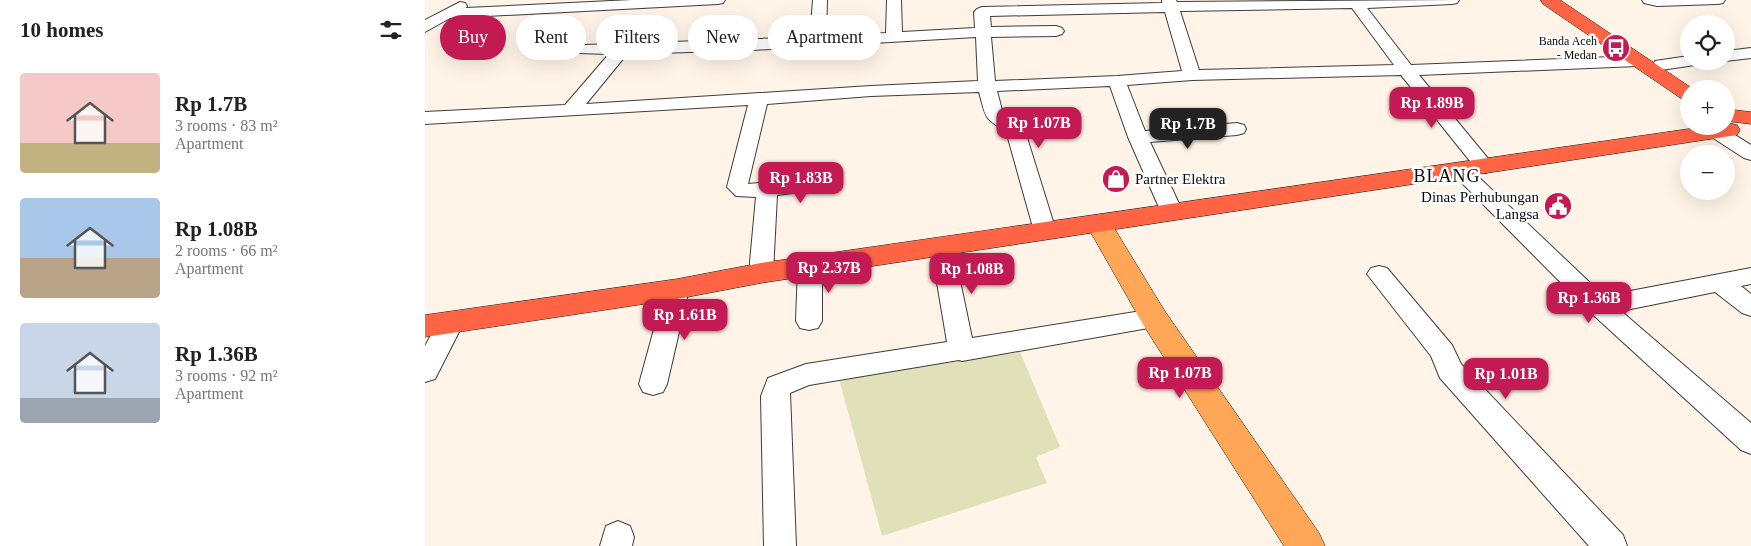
<!DOCTYPE html>
<meta charset="utf-8">
<style>
:root{--surface:#fff;--page:#f2f2f2;--text:#222;--muted:#767676;--accent:#c31a53}
body{margin:0;font-family:"Times New Roman",serif;background:var(--page);color:var(--text);height:100vh;display:flex;flex-direction:column;font-size:19px;white-space:nowrap}
*{box-sizing:border-box;margin:0}
p{font-size:16px;color:var(--muted)}
.icon{flex:none;width:28px;height:28px;fill:none;stroke:currentColor;stroke-width:2;stroke-linecap:round;stroke-linejoin:round}
.map{position:relative;flex:1;overflow:hidden}
.details{display:flex;flex-direction:column;background:var(--surface);width:425px}
.details>*{flex:none}
.top-card{position:absolute;left:15px;top:15px;width:475px;height:45px;display:flex;gap:10px}
.buttons{position:absolute;left:1255px;top:15px;display:grid;gap:10px}
.buttons a{display:grid;place-items:center;width:55px;height:55px;border-radius:50%;background:var(--surface);box-shadow:0 5px 20px #0002;font-size:25px}
.price{position:absolute;translate:-50% -42px;padding:0 11px;border-radius:10px;background:var(--accent);color:#fff;font-size:16px;line-height:32px;filter:drop-shadow(0 1px 2px #0008)}
.price::after{content:'';position:absolute;left:50%;top:30px;width:15px;height:11px;margin-left:-8px;background:inherit;clip-path:polygon(0 0,100% 0,50% 100%)}
.price.selected{background:#222;color:#fff}
ul{padding:0;list-style:none}
li{display:flex;align-items:center;gap:15px;height:125px;padding:0 20px}
li span{display:grid;place-items:center;flex:none;width:140px;height:100px;border-radius:5px;color:#555}
li>.icon{margin-inline-start:auto}
span .icon{width:60px;height:60px;fill:#fffc;stroke-width:1}
li b{font-size:21px}
h2{display:flex;justify-content:space-between;align-items:center;height:60px;padding:0 20px;font-size:21px}
.chip{padding:0 18px;border-radius:22px;background:var(--surface);box-shadow:0 5px 20px #0002;font-size:18px;line-height:45px}
.chip.selected{background:var(--accent);color:#fff}
main{display:flex;flex:1;min-height:0}
.map>svg:first-child{display:block}
.cemetery{fill:#e0e1b8}
.lines{fill:none;stroke-linecap:round;stroke-linejoin:round}
.minor-casing{stroke:#3d3d3d;stroke-width:2}
.major-casing{stroke:#1b1b1b;stroke-width:1}
.highway-casing{stroke:#1b1b1b;stroke-width:1}
.minor{fill:#fff;fill-rule:evenodd}
.major{fill:#ffa657;fill-rule:evenodd}
.highway{fill:#ff6545;fill-rule:evenodd}
.labels{text-anchor:middle;stroke-width:5;stroke-linejoin:round;paint-order:stroke}
.far-poi-label{font-size:12px;fill:#0a0a0a;stroke:#fff;text-anchor:end}
.poi-label{font-size:15px;fill:#0a0a0a;stroke:#fff;text-anchor:start}
.quarter-label{font-size:18px;letter-spacing:1px;fill:#0a0a0a;stroke:#fff}
</style>
<main>
<section class="details">
<h2>10 homes<svg class="icon" aria-label="filters" viewBox="0 0 24 24"><path d="M4 7h16M4 17h16"/><circle cx="9" cy="7" r="2"/><circle cx="15" cy="17" r="2"/></svg></h2>
<ul>
<li><span style="background:linear-gradient(#f6c9c9 70%,#c2b280 0)"><svg class="icon" aria-label="home" viewBox="0 0 24 24"><path d="M3 11l9-7 9 7M6 9v11h12V9"/></svg></span><div><b>Rp 1.7B</b><p>3 rooms · 83 m²</p><p>Apartment</p></div></li>
<li><span style="background:linear-gradient(#a9c7e8 60%,#b9a48a 0)"><svg class="icon" aria-label="home" viewBox="0 0 24 24"><path d="M3 11l9-7 9 7M6 9v11h12V9"/></svg></span><div><b>Rp 1.08B</b><p>2 rooms · 66 m²</p><p>Apartment</p></div></li>
<li><span style="background:linear-gradient(#c9d6e8 75%,#9aa5b1 0)"><svg class="icon" aria-label="home" viewBox="0 0 24 24"><path d="M3 11l9-7 9 7M6 9v11h12V9"/></svg></span><div><b>Rp 1.36B</b><p>3 rooms · 92 m²</p><p>Apartment</p></div></li>
</ul>
</section>
<div class="map">
<svg width="1326" height="546" viewBox="0 0 1326 546">
<rect width="100%" height="100%" fill="#fff4e7"/>
<polygon class="cemetery" points="595,352 635,447 611,457 622,483 457,536 414,379"/>
<g class="lines">
<defs>
<g id="minor">
<polygon points="207,0 300,0 298,3 293,4 25,18 0,32 0,20 35,2 40,3 42,6 41,8"/>
<path d="M388 0H402L401 36 461 33 462 0H476L477 32 550 28 549 12 552 9 557 7 737 3V0H751L752 2 1034 0 1032 3 1027 4 942 8 986 65 1212 56 1218 57 1220 61 1218 65 1212 66 994 75 1070 167 1067 171 1060 173 1053 171 976 75 767 80 702 85 720 131 812 123 819 125 821 129 819 133 812 135 725 142 758 212 755 217 747 219 739 217 736 212 703 137 685 86 572 91 578 114 597 124 599 128 631 231 628 236 620 238 612 236 609 231 581 131C558 118 561 117 554 92L446 96 342 104 323 184 407 176 414 178 417 182 414 186 407 188 352 195 348 273 344 279 336 281 328 279 324 273 331 197 311 196 302 187 323 105 0 124V112L140 105 184 54 153 53 151 50 153 47 159 45 385 37ZM927 8 969 65 774 70 755 11ZM740 12 757 71 692 76 570 81 566 37 631 36 637 34 639 31 637 28 631 26 566 27 565 16ZM551 37 553 81 446 86 161 104 202 54 328 50Z"/>
<polygon points="1217,0 1300,0 1298,3 1293,4 1232,6 1219,3"/>
<polygon points="1326,48 1326,58 1301,61 1301,51"/>
<polygon points="1264,56 1264,61 1272,61 1270,65 1236,70 1230,69 1228,65 1230,61"/>
<polygon points="1292,126 1299,128 1326,145 1326,160 1319,158 1285,136 1282,132 1285,128"/>
<polygon points="1036,165 1043,167 1179,296 1326,268 1326,284 1316,286 1326,294 1326,316 1317,313 1290,292 1196,311 1326,423 1326,454 1316,450 1165,312 1029,175 1026,171 1029,167"/>
<polygon points="517,239 525,242 528,247 547,338 729,309 738,311 742,318 738,325 729,327 537,361 534,360 384,385 365,393 371,546 339,546 336,396 343,378 381,364 522,342 506,247 509,242"/>
<polygon points="385,258 393,260 397,266 397,321 393,328 384,330 375,328 371,321 373,266 377,260"/>
<polygon points="954,266 962,268 1027,345 1036,364 1198,535 1202,546 1164,546 1015,378 1006,356 942,274 946,268"/>
<polygon points="252,280 261,283 264,289 242,384 238,392 228,395 218,392 214,384 240,289 243,283"/>
<polygon points="26,313 35,315 39,322 10,379 0,382 0,346 17,315"/>
<polygon points="193,521 205,526 209,537 207,546 175,546 181,526"/>
</g>
<polygon id="major" points="674,216 683,218 739,310 894,533 900,546 859,546 719,326 661,224 665,218"/>
<g id="highway">
<polygon points="1116,0 1135,0 1268,89 1264,89 1264,101 1257,99 1118,4"/>
<polygon points="1301,109 1326,112 1326,124 1301,121"/>
<polygon points="1304,123 1312,125 1315,130 1312,135 336,283 252,299 0,337 0,315 252,279 336,263 1284,126 1301,126 1301,124"/>
</g>
</defs>
<use href="#minor" class="minor-casing"/>
<use href="#major" class="major-casing"/>
<use href="#highway" class="highway-casing"/>
<use href="#minor" class="minor"/>
<use href="#major" class="major"/>
<use href="#highway" class="highway"/>
</g>
<defs>
<symbol id="bus-disc" viewBox="-11 -11 22 22"><circle r="9.5" fill="#c31a53" stroke="#fff"/><path d="M-5-6H5V4H4V6H2V4H-2V6H-4V4H-5ZM-3.5-4V0h7V-4ZM-3.5 1.2v1.5H-2V1.2ZM2 1.2v1.5H3.5V1.2Z" fill="#fff"/></symbol>
<symbol id="shop-disc" viewBox="-11 -11 22 22"><circle r="9.5" fill="#c31a53" stroke="#fff"/><path d="M-5-2.5h2.3a2.7 3.5 0 0 1 5.4 0H5L5.5 6h-11ZM-1.5-2.5h3a1.5 2.3 0 0 0-3 0Z" fill="#fff"/></symbol>
<symbol id="civic-disc" viewBox="-11 -11 22 22"><circle r="9.5" fill="#c31a53" stroke="#fff"/><path d="M-.6-6.5H3V-4.5H.6V-3L4-1V1h2V6H-6V1h2V-1L-.6-3ZM-1.2 2.5V6h2.4V2.5Z" fill="#fff"/></symbol>
</defs>
<g fill-rule="evenodd">
<use href="#bus-disc" x="1175" y="32" width="32" height="32"/>
<use href="#shop-disc" x="675" y="163" width="32" height="32"/>
<use href="#civic-disc" x="1117" y="190" width="32" height="32"/>
</g>
<g class="labels">
<g class="far-poi-label">
<text x="1172" y="45">Banda Aceh<tspan x="1172" dy="14">- Medan</tspan></text>
</g>
<g class="poi-label">
<text x="710" y="184">Partner Elektra</text>
<text x="1114" y="202" text-anchor="end">Dinas Perhubungan<tspan x="1114" dy="17">Langsa</tspan></text>
</g>
<g class="quarter-label">
<text x="1022" y="182">BLANG</text>
</g>
</g>
</svg>
<div class="buttons">
<a><svg class="icon" aria-label="locate" viewBox="0 0 24 24"><circle cx="12" cy="12" r="6"/><path d="M12 2v4M12 18v4M2 12h4M18 12h4"/></svg></a>
<a>+</a>
<a>−</a>
</div>
<b class="price" style="left:1007px;top:129px">Rp 1.89B</b>
<b class="price" style="left:614px;top:149px">Rp 1.07B</b>
<b class="price selected" style="left:763px;top:150px">Rp 1.7B</b>
<b class="price" style="left:376px;top:204px">Rp 1.83B</b>
<b class="price" style="left:404px;top:294px">Rp 2.37B</b>
<b class="price" style="left:547px;top:295px">Rp 1.08B</b>
<b class="price" style="left:1164px;top:324px">Rp 1.36B</b>
<b class="price" style="left:260px;top:341px">Rp 1.61B</b>
<b class="price" style="left:755px;top:399px">Rp 1.07B</b>
<b class="price" style="left:1081px;top:400px">Rp 1.01B</b>
<div class="top-card">
<a class="chip selected">Buy</a>
<a class="chip">Rent</a>
<a class="chip">Filters</a>
<a class="chip">New</a>
<a class="chip">Apartment</a>
</div>
</div>
</main>
